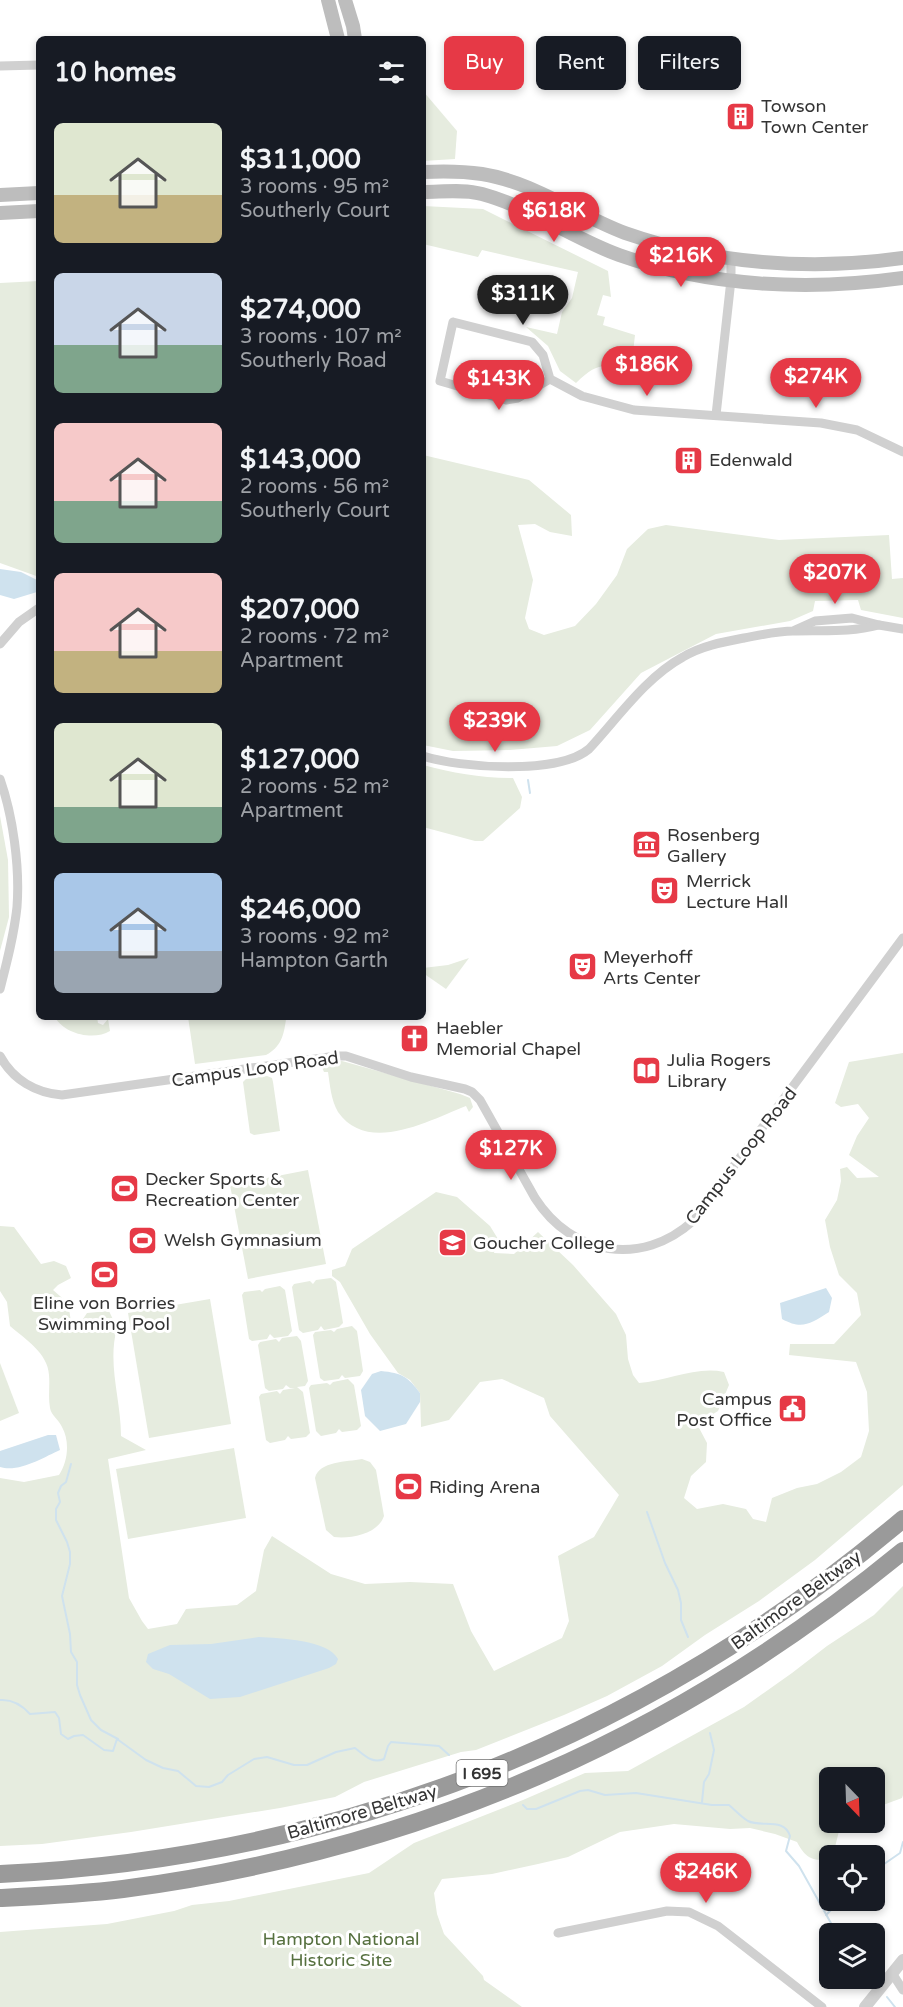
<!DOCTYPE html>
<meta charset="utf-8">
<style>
:root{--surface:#171b24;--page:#242831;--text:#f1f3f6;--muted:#9ea1a6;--accent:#e63946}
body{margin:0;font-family:"Varela Round",sans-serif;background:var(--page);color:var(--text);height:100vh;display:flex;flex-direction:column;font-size:22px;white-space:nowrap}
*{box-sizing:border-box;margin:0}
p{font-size:20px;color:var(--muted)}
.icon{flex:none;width:33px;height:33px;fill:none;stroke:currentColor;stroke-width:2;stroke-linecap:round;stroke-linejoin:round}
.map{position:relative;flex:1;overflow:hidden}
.details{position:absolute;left:36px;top:36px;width:390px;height:984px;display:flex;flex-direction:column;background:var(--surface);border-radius:9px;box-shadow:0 3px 9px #0003}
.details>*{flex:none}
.guide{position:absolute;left:444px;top:36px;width:369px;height:54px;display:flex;gap:12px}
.needle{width:39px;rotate:157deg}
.buttons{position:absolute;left:819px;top:1767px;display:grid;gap:12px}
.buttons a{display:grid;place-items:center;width:66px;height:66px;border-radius:9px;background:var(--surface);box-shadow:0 3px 9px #0003;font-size:30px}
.price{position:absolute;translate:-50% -51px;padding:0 14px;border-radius:21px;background:var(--accent);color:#fff;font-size:20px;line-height:39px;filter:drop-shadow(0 2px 3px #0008)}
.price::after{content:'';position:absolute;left:50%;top:36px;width:18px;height:14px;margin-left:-9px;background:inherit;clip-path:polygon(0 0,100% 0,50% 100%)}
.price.current{background:#222;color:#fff}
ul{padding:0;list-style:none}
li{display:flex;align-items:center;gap:18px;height:150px;padding:0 18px}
li span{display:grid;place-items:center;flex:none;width:168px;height:120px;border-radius:9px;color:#555}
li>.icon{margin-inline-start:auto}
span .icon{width:72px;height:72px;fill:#fffc;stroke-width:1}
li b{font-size:26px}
h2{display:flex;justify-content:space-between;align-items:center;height:72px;padding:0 18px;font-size:26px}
.tag{padding:0 21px;border-radius:9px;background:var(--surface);box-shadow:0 3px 9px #0003;font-size:21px;line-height:54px}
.tag.current{background:var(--accent);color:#fff}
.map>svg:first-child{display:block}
.green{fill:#e6ecdf}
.water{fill:#cfe2ee}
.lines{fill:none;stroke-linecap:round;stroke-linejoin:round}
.stream{stroke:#cfe2ee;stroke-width:2}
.minor{stroke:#d0d0d0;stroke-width:9}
.tertiary{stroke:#d0d0d0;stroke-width:12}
.secondary{stroke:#bdbdbd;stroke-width:14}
.motorway{stroke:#9a9a9a;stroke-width:18}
.labels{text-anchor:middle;stroke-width:6;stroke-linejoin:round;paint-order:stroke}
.shield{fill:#fff;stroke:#707070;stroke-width:1.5}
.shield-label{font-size:16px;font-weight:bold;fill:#333}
.poi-label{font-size:18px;fill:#333;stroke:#fff;text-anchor:start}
.street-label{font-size:18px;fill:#333;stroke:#fff}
.park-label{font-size:18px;fill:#56703f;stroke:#fff}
</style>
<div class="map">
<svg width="903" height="2007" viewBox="0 0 903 2007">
<rect width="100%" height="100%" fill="#fff"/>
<g class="green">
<polygon points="423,91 457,131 455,159 423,161"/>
<path d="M423 206 483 209 608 271 611 297 603 295 597 315 605 317 603 325 635 335 631 370C602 365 598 362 576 383L560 371 548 346 526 327 557 334 562 312 572 298 578 272 482 250 478 257 423 244Z"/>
<polygon points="39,281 39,577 0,563 0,283"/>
<polygon points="423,455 529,480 571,515 572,536 550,532 535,524 518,525 533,580 525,618 529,629 544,635 575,626 596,604 617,575 627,549 648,529 666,525 779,540 889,535 892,579 903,578 903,618 861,610 858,600 815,601 813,611 790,621 716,634 641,673 590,730 557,746 510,750 453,751 423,745"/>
<path d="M423 765C453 773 481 778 513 778L522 797 520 808 483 841H475L423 827Z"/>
<polygon points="0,816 8,860 9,917 0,951"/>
<polygon points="469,958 446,989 423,973 423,968 448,965"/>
<path d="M55 1017H97L98 1023 103 1025 108 1019 110 1031C94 1041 64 1034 55 1017Z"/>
<path d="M188 1017H285L286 1019C284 1035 281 1047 266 1055L195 1064Z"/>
<path d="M903 1053V1485L815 1560 759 1601 705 1635 662 1666 607 1696 564 1715 476 1750 461 1752 364 1782 335 1797 280 1808 131 1832 42 1844 0 1846V1478L24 1482 59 1475C68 1462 70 1441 62 1427 59 1420 51 1415 50 1408 48 1397 50 1386 49 1375 48 1353 25 1339 10 1326L7 1302 0 1291V1226L14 1227 41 1264 54 1261 66 1266 71 1278 58 1285 53 1290 68 1303 72 1328 79 1325 87 1313 109 1311 117 1328C107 1364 121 1399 121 1436L146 1450 108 1459 129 1598 142 1621 148 1629 177 1624 186 1609 237 1605 256 1591 264 1550 272 1536 331 1574 365 1584 410 1582 453 1584 471 1631 494 1671 562 1638 569 1621 558 1556 594 1537 619 1495 550 1416 544 1398 502 1379 480 1382 449 1420 421 1427 420 1393 410 1380 398 1373 370 1334 340 1282 332 1276V1270L345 1266 352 1249 436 1192 457 1197 490 1226 498 1239 494 1253 514 1254 538 1232 573 1265 616 1314 626 1335 628 1359 633 1375 639 1383C668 1381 696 1366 724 1372L729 1385 718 1411 697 1424 707 1443 706 1462 691 1476 684 1498 697 1509 723 1504 746 1509 753 1519 766 1522 772 1498 797 1488 817 1484 841 1472 861 1457 869 1431 867 1392 856 1362 789 1355 790 1344H834L861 1315 857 1293 839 1275 830 1247 825 1220 837 1200 841 1181 840 1169 847 1167 857 1178 879 1177 849 1155 857 1136 869 1118 858 1104 841 1107 835 1103 849 1062Z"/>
<path d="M342 1061 460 1094 470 1098 473 1107 469 1112 466 1106C430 1120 368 1155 338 1112 331 1100 330 1085 328 1072H324L321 1065 325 1062Z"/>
<polygon points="267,1076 272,1078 273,1082 280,1131 254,1135 250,1133 243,1082 246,1079"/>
<polygon points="308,1170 326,1264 248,1279 230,1185"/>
<polygon points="331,1278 336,1282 343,1323 339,1327 324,1330 321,1326 318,1330 303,1333 299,1330 292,1287 294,1284 310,1281 313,1284 316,1280"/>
<polygon points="280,1286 285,1290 292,1331 288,1336 274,1338 270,1334 267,1339 252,1341 249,1339 242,1295 244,1292 260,1290 262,1292 265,1289"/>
<polygon points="210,1299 231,1424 149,1438 128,1313"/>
<polygon points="352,1326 357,1331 363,1371 360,1376 345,1378 342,1375 339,1379 324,1381 320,1378 313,1335 315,1332 331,1330 334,1332 337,1329"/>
<polygon points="297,1336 301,1341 308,1381 305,1386 297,1387 303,1392 310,1433 306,1437 291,1439 288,1436 285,1440 270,1443 266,1440 259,1397 261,1394 277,1391 280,1394 283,1390 295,1388 290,1388 286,1385 283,1389 269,1391 265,1388 258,1345 260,1342 276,1339 279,1342 282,1338"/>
<polygon points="0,1363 19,1413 0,1421"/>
<polygon points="348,1379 354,1385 361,1426 357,1430 342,1432 339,1429 336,1433 321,1436 316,1431 309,1388 311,1385 327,1383 330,1385 333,1382"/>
<polygon points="234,1448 246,1518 128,1539 116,1469"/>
<path d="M362 1459 370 1462 376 1470 384 1516C378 1534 351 1539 334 1537L326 1530 315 1478C319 1461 347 1462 362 1459Z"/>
<path d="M903 1586V1795L902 1798 875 1808 874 1778H830V1822L844 1823 839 1831 833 1855 830 1856 829 1860C811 1861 805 1857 797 1842L775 1834 750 1828 730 1829 674 1824 620 1832 568 1857 538 1864 492 1874 442 1879 434 1893 437 1914 444 1934 483 1976 484 1980 522 2007H0V1932L107 1924 174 1911 192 1905 229 1901 369 1873 414 1843 523 1800 585 1773 628 1771 744 1707 792 1673 827 1646 874 1615Z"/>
</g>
<g class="water">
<polygon points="0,569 21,572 39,581 37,592 14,599 0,595"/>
<path d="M826 1288 832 1298 829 1312C810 1324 802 1330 782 1319L780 1303Z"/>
<path d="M381 1371C402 1373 408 1377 420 1393V1402L406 1424 380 1431 365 1416 361 1390 372 1374Z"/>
<path d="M48 1435H56L60 1450C44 1457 19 1473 0 1467V1451Z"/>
<path d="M259 1637C279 1638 329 1640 338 1659L336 1664 329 1668 240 1697 210 1699 169 1674 153 1669 146 1662 148 1654 170 1645 211 1644Z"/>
</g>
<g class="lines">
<g class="stream">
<polyline points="528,780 530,793"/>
<polyline points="71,1464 66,1482 61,1486 58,1493 60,1502 56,1509 56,1520 67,1542 70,1552 70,1564 62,1596 70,1634 71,1652 77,1662 77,1685 80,1695 91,1720 101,1730 118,1739"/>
<polyline points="647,1512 665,1563 678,1590 681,1603 681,1620 688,1637"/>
<path d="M0 1700C13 1699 22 1705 30 1714L55 1712 59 1718 61 1734 68 1739 74 1736 83 1735 104 1750 113 1751 117 1739 146 1760 163 1768 178 1771 196 1786 209 1787 222 1782 228 1775 254 1759 267 1757 294 1765H307L336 1752 355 1748C364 1755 372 1764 384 1759L388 1746 391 1742 439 1746 449 1755"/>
<polyline points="702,1802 704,1782 709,1774 714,1750 710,1733"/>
<path d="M523 1805 527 1809H536L580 1791 588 1790 605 1795 636 1793 712 1805H729C735 1810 741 1817 748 1821 762 1828 784 1817 790 1836L786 1851 799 1866 832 1925 839 1934"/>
<polyline points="874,1871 900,1853 903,1842"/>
<polyline points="826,1915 841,1900"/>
<polyline points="874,1975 877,1979"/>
<polyline points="887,1997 895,2007"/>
</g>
<g class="minor">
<polyline points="0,66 39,65"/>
<polyline points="550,379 518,398 506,400 440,381 453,322 532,342 543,355 550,379 582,396 634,410 821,423 857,430 903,452"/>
<polyline points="716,415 731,280 731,259"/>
<polyline points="795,630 815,621 852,618 879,625 903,629"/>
<polyline points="0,644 19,622 39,608"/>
<path d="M423 756C460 768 558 775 589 749 617 719 646 677 683 657 701 646 723 642 744 638 760 635 777 631 793 631 824 630 849 633 879 625"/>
<path d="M0 779C13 816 20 867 17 907 14 935 7 962 0 989"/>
<path d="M0 1056C13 1080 36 1093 62 1095L336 1056H346L411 1077 465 1089 472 1092 480 1100 535 1198C572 1256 642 1267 693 1221L903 938"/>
<polyline points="558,1933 667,1911 689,1912 718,1926 822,2007"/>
<polyline points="892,1973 903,1990"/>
</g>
<polyline class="tertiary" points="865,2007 903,1960"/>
<g class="secondary">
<polyline points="328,0 338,39"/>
<polyline points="345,0 353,26 355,39"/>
<path d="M423 172C443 171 462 171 482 174 533 182 577 215 625 233 713 264 811 271 903 258"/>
<path d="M423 192C442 192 464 189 482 194 530 207 572 238 619 255 709 287 810 291 903 278"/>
<polyline points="0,195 39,193"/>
<polyline points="0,213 39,211"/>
</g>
<g class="motorway">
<path d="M0 1874C339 1858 644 1738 903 1519"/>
<path d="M0 1898C41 1896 83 1894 123 1889 418 1850 674 1739 903 1551"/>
</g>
</g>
<defs>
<symbol id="building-square" viewBox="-11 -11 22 22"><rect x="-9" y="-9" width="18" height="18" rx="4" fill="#e63946" stroke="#fff"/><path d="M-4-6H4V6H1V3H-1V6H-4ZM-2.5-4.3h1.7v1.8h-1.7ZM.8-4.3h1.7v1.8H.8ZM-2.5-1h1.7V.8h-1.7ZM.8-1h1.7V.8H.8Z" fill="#fff"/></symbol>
<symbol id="museum-square" viewBox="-11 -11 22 22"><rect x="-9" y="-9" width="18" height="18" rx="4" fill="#e63946" stroke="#fff"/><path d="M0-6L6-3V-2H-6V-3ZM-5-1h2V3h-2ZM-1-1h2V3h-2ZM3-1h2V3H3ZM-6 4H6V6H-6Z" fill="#fff"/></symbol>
<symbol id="theatre-square" viewBox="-11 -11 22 22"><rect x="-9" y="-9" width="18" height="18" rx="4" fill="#e63946" stroke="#fff"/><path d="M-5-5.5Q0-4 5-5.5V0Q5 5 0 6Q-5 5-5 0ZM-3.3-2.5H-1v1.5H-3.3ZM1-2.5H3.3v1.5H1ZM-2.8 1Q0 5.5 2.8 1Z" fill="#fff"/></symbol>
<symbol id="church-square" viewBox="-11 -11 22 22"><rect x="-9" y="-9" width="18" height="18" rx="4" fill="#e63946" stroke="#fff"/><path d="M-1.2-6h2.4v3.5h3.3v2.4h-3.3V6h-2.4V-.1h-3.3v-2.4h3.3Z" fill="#fff"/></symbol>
<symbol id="library-square" viewBox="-11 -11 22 22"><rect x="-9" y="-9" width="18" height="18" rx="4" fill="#e63946" stroke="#fff"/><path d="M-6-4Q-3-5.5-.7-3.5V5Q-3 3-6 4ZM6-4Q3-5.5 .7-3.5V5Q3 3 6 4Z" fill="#fff"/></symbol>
<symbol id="stadium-square" viewBox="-11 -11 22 22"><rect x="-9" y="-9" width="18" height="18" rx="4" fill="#e63946" stroke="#fff"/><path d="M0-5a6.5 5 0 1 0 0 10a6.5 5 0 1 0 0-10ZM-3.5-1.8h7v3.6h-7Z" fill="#fff"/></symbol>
<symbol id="university-square" viewBox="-11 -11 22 22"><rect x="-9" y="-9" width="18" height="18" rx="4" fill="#e63946" stroke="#fff"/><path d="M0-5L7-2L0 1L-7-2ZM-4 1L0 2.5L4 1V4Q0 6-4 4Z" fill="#fff"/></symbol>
<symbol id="civic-square" viewBox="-11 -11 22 22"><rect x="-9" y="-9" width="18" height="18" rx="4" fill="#e63946" stroke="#fff"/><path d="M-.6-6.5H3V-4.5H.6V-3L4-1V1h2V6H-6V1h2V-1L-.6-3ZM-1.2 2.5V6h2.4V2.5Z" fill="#fff"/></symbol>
</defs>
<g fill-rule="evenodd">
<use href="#building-square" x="724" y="100" width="33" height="33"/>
<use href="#building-square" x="672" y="444" width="33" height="33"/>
<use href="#museum-square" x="630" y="828" width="33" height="33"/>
<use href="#theatre-square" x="648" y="874" width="33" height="33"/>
<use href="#theatre-square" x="566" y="950" width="33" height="33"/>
<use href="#church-square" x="398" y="1022" width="33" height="33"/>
<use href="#library-square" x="630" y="1054" width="33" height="33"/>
<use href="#stadium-square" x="108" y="1172" width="33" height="33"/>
<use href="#stadium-square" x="126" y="1224" width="33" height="33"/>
<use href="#university-square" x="436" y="1226" width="33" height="33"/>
<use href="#stadium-square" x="88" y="1258" width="33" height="33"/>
<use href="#civic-square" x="776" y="1392" width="33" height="33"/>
<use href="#stadium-square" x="392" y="1470" width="33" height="33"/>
</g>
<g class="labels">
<rect class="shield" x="456.5" y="1760" width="51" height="26" rx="4.5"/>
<g class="shield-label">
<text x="482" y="1779">I 695</text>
</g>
<g class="poi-label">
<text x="761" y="112">Towson<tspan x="761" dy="21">Town Center</tspan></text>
<text x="709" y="466">Edenwald</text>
<text x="667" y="841">Rosenberg<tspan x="667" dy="21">Gallery</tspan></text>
<text x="686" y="887">Merrick<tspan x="686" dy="21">Lecture Hall</tspan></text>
<text x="603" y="963">Meyerhoff<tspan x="603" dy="21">Arts Center</tspan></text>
<text x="436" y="1034">Haebler<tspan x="436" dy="21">Memorial Chapel</tspan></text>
<text x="667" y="1066">Julia Rogers<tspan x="667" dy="21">Library</tspan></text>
<text x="145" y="1185">Decker Sports &amp;<tspan x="145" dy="21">Recreation Center</tspan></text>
<text x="164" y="1246">Welsh Gymnasium</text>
<text x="473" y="1249">Goucher College</text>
<text x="104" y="1309" text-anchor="middle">Eline von Borries<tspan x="104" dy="21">Swimming Pool</tspan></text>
<text x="772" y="1405" text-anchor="end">Campus<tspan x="772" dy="21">Post Office</tspan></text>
<text x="429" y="1493">Riding Arena</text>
</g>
<g class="street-label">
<text transform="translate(255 1069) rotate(-8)" y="6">Campus Loop Road</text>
<text transform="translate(741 1156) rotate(-52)" y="6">Campus Loop Road</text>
<text transform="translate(796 1600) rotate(-36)" y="6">Baltimore Beltway</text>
<text transform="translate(362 1812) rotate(-16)" y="6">Baltimore Beltway</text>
</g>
<g class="park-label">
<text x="341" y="1945">Hampton National<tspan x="341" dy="21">Historic Site</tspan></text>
</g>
</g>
</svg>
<div class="buttons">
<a><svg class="needle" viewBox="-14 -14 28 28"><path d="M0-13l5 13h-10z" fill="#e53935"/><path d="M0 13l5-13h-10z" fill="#9ea1a6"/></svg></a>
<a><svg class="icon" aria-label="locate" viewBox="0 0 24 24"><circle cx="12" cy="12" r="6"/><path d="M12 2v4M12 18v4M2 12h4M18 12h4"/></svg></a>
<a><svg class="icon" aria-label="layers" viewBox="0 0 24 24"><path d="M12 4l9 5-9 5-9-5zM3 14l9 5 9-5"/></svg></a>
</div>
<b class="price" style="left:554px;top:243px">$618K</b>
<b class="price" style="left:681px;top:288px">$216K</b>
<b class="price current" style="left:523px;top:326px">$311K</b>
<b class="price" style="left:647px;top:397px">$186K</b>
<b class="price" style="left:816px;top:409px">$274K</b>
<b class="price" style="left:499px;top:411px">$143K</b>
<b class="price" style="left:835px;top:605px">$207K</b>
<b class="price" style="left:495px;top:753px">$239K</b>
<b class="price" style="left:511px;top:1181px">$127K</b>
<b class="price" style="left:706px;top:1904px">$246K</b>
<div class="guide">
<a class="tag current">Buy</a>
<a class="tag">Rent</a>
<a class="tag">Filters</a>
</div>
<section class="details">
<h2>10 homes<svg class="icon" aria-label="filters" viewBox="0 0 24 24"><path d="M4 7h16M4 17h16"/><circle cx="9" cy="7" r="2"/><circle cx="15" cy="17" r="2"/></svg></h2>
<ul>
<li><span style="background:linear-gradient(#dfe7d0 60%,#c2b280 0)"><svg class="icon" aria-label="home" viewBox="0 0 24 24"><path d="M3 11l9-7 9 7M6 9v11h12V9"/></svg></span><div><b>$311,000</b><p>3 rooms · 95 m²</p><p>Southerly Court</p></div></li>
<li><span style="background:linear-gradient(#c9d6e8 60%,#7fa58c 0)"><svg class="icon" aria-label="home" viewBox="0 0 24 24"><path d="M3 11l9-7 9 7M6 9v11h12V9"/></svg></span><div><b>$274,000</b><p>3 rooms · 107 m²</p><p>Southerly Road</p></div></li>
<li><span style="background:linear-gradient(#f6c9c9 65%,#7fa58c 0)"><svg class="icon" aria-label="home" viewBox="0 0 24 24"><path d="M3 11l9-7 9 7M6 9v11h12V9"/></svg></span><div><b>$143,000</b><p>2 rooms · 56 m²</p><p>Southerly Court</p></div></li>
<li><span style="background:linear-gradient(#f6c9c9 65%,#c2b280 0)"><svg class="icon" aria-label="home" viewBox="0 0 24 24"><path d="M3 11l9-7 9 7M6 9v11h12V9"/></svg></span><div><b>$207,000</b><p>2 rooms · 72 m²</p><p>Apartment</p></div></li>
<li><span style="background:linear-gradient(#dfe7d0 70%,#7fa58c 0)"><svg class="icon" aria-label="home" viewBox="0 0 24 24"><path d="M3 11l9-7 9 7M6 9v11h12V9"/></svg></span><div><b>$127,000</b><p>2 rooms · 52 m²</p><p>Apartment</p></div></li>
<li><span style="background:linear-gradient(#a9c7e8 65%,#9aa5b1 0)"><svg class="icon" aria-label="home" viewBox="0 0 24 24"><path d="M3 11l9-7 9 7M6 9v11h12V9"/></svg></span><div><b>$246,000</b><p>3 rooms · 92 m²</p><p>Hampton Garth</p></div></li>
</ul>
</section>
</div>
